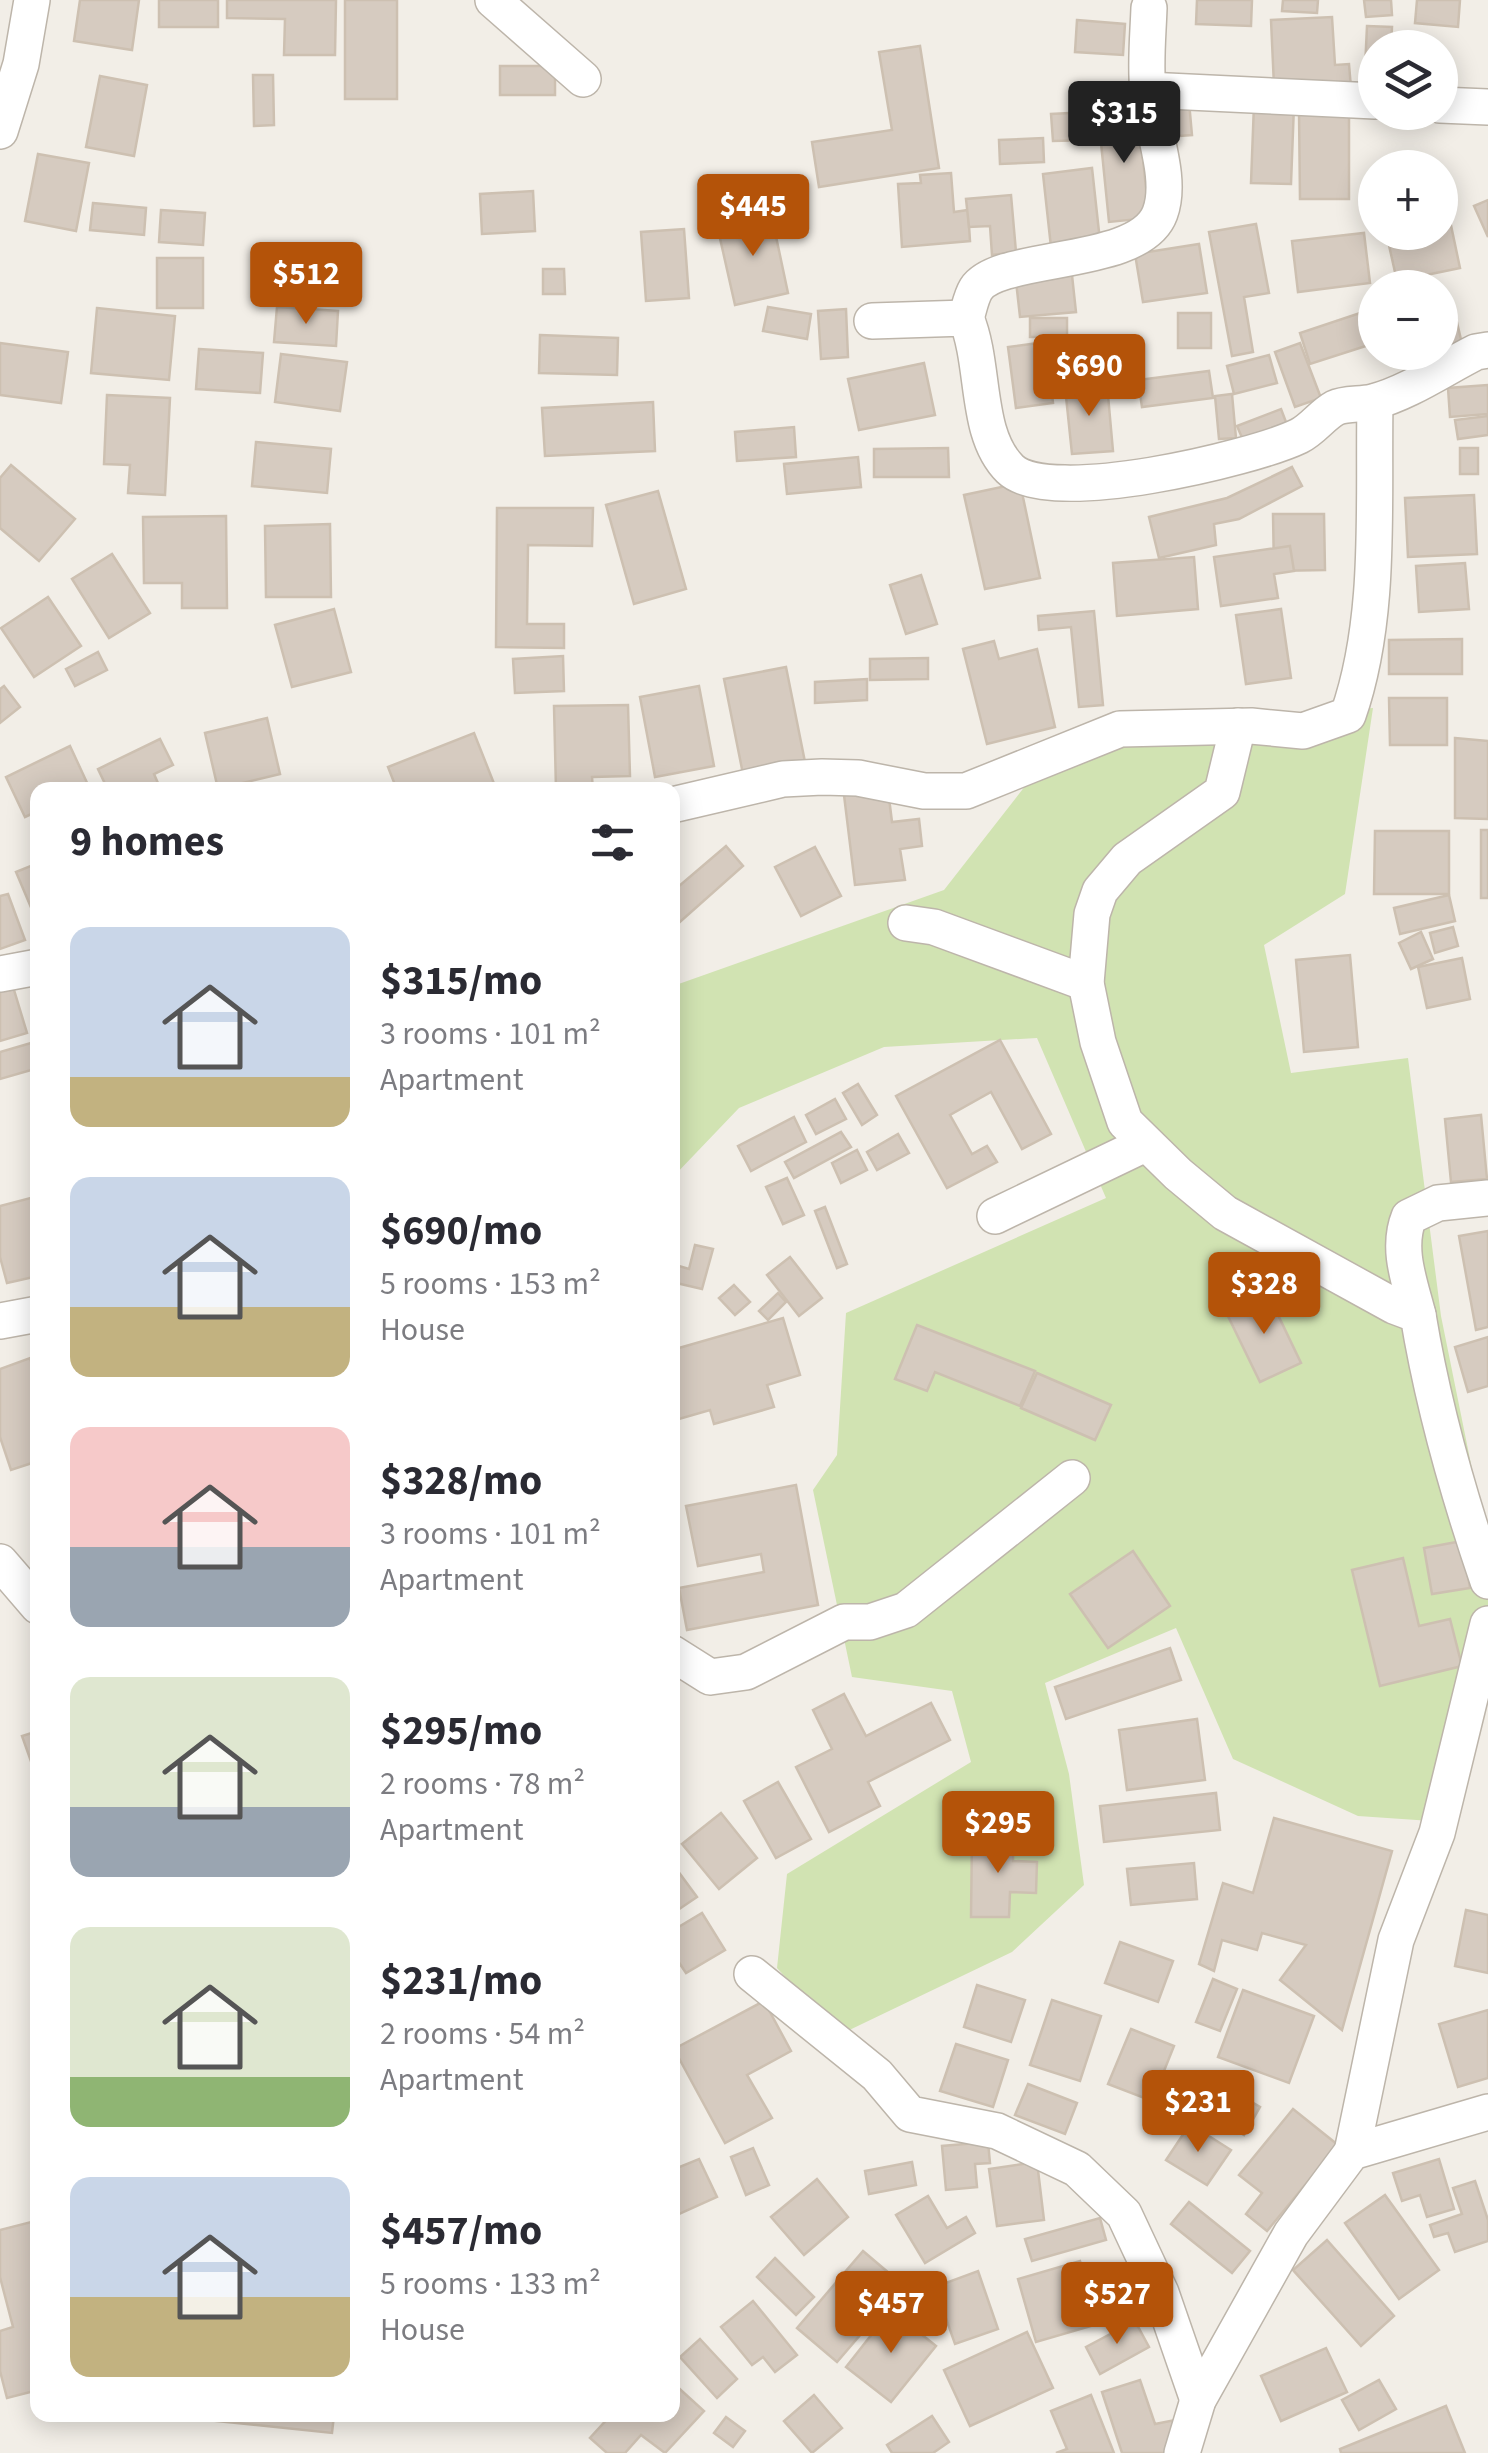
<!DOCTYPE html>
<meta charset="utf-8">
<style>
:root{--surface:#fff;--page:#f2f2f3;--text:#2b2b33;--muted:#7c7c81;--accent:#b45309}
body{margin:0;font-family:"Source Sans 3",sans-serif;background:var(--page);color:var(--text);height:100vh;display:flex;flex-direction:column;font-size:38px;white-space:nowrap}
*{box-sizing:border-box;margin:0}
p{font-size:32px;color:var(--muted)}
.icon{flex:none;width:55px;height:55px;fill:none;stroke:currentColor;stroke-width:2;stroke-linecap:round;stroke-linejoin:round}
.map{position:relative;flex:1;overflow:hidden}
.drawer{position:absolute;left:30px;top:782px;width:650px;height:1640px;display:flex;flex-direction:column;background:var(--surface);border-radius:20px;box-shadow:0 5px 25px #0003}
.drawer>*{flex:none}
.buttons{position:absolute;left:1358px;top:30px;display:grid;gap:20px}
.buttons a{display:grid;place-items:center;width:100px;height:100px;border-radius:50%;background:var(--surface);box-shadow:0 5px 25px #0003;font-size:50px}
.price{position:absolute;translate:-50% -85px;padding:0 22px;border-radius:10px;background:var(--accent);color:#fff;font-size:32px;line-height:65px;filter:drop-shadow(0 2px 5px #0008)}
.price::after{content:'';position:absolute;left:50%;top:60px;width:30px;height:22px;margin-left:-15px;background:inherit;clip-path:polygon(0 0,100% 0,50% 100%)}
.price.on{background:#222;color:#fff}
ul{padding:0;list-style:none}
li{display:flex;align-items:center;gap:30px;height:250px;padding:0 40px}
li span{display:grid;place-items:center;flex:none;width:280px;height:200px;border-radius:20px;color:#555}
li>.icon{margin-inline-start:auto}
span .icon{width:120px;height:120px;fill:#fffc;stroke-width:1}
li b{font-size:42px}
h2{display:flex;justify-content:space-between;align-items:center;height:120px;padding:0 40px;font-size:42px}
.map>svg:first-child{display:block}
.green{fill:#d1e3b2}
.building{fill:#d6cbc0;stroke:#cdc0b1;stroke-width:2.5}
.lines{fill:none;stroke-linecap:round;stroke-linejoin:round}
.minor-casing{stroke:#bdb5aa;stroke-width:38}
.minor{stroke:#fff;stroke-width:35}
</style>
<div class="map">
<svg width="1488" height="2453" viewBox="0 0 1488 2453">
<rect width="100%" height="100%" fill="#f2eee7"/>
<polygon class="green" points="1373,708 1345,894 1264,945 1291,1073 1408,1058 1441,1316 1488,1548 1488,1685 1446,1822 1358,1816 1233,1759 1176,1628 1045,1683 1069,1774 1084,1885 1012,1952 839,2035 777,1968 787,1874 971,1762 952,1691 852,1677 813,1490 837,1455 846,1313 1106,1198 1037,1038 884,1047 739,1108 673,1177 673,986 944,890 1033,776 1171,722"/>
<g class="building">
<polygon points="80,0 139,0 132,50 74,41"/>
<rect x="159" y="0" width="59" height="27"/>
<polygon points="227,0 336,0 335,55 284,55 285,19 227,18"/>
<rect x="345" y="0" width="52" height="99"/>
<polygon points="1197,0 1252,0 1251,26 1196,24"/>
<polygon points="1283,0 1318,0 1317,13 1282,11"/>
<polygon points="1364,0 1391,0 1392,15 1366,17"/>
<polygon points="1417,0 1460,0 1458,27 1415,23"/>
<polygon points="1332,17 1335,65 1349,64 1351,88 1274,86 1271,20"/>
<polygon points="1077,20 1125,24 1123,55 1075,52"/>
<polygon points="1367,26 1392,27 1391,48 1375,48 1375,90 1364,90"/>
<polygon points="920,46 939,168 819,187 812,142 892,130 879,52"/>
<rect x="500" y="66" width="55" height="29"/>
<polygon points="253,75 273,75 274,125 254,126"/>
<polygon points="100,76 147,85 134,156 86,147"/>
<polygon points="1188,91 1192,135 1166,137 1161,94"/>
<polygon points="1254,104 1294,105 1291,184 1251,183"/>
<polygon points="1138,109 1149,218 1109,222 1098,113"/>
<polygon points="1299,111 1349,111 1349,199 1300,199"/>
<polygon points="1089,112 1091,140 1053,141 1051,114"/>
<polygon points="1043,138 1044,162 1000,164 999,140"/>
<polygon points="38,154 89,163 76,231 25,221"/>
<polygon points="1092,168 1100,241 1051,247 1043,174"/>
<polygon points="951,173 954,212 968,210 970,241 902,247 898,184 921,183 920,175"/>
<polygon points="533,191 535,231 482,234 480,194"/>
<polygon points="1011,195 1016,252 992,255 990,226 969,227 966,199"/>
<polygon points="1488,200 1488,237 1474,206"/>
<polygon points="93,203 146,208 144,235 90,230"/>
<polygon points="161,210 205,213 203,245 159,242"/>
<polygon points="771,213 788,293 735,305 717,225"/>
<polygon points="1449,216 1460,268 1397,281 1386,232 1440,232 1440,218"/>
<polygon points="1256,224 1269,293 1244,297 1253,352 1232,356 1209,232"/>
<polygon points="684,229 689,298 646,301 641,232"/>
<polygon points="1364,233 1370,283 1298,292 1292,241"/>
<polygon points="1199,244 1207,293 1143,302 1135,254"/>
<polygon points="270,252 337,253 336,296 270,295"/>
<rect x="157" y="258" width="46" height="50"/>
<polygon points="1071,266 1076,312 1020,317 1015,272"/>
<polygon points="543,269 564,269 565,294 543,294"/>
<polygon points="277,307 338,311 336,346 274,342"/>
<polygon points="768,307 811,314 807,339 763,331"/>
<polygon points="97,308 175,316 169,380 91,373"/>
<polygon points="1375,308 1375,343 1310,364 1300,333"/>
<polygon points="846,309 848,357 821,359 818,311"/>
<rect x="1178" y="313" width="33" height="35"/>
<polygon points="1455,314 1463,348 1413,361 1411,352 1440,352 1440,317"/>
<rect x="1030" y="318" width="37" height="19"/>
<polygon points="540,335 618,338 617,375 539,373"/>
<polygon points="1046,342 1053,403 1016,408 1008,347"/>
<polygon points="0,343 68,352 61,403 0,395"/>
<polygon points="1300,343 1321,398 1295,407 1275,352"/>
<polygon points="199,349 263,353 260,393 196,389"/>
<polygon points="281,354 347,362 340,411 275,402"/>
<polygon points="1269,355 1277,383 1234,394 1227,366"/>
<polygon points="924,363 935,415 859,430 848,379"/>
<polygon points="1209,371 1213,398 1142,407 1138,380"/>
<polygon points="1107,384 1113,451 1072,454 1065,387"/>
<polygon points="1488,385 1488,414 1450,417 1448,388"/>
<polygon points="1232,394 1236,438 1219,439 1215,396"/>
<polygon points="107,395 170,398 165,495 128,493 130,465 104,464"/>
<polygon points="653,402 655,451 545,456 542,408"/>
<polygon points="1281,409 1289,430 1246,447 1237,426"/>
<polygon points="1488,416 1488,435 1458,439 1455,420"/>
<polygon points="794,427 796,457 737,461 735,432"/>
<polygon points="256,442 331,449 327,493 252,486"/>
<polygon points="948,448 949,477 874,477 874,449"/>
<rect x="1460" y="448" width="18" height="26"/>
<polygon points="858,457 861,487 787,494 784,464"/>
<polygon points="11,465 75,519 39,561 0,528 0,478"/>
<polygon points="1292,467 1302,486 1239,519 1214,524 1216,545 1159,558 1149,517 1227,498"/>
<polygon points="1020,483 1040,578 985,589 964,495"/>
<polygon points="658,491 686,589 634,604 606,505"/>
<polygon points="1474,495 1477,554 1408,557 1405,498"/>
<polygon points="497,508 593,508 592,546 528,545 527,624 564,624 564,648 496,647"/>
<polygon points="1273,514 1324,514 1325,570 1274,571"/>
<polygon points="226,516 227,608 182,608 182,583 144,583 143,517"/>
<polygon points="330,524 331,597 266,597 265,526"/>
<polygon points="1290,546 1294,571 1274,574 1278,598 1221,606 1214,557"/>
<polygon points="112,554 150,613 109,638 72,579"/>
<polygon points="1194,557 1198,609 1117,616 1113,563"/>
<polygon points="1465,563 1469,609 1419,612 1416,566"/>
<polygon points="921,575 937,624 906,634 890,585"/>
<polygon points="48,597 81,646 34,677 1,628"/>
<polygon points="334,609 351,672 292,687 275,625"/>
<polygon points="1281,609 1291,678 1246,684 1236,615"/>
<polygon points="1094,611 1103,705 1079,707 1071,627 1039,630 1038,616"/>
<polygon points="1462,639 1462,674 1389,674 1389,640"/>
<polygon points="994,641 999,659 1037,649 1055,727 987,744 963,649"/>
<polygon points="98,652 107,670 75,686 66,669"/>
<polygon points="563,656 564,691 515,693 513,659"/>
<polygon points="928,658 928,679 870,680 870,659"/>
<polygon points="786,667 806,767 744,779 724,679"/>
<polygon points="867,679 867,700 815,703 815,682"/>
<polygon points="4,686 20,707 0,723 0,689"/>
<polygon points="699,686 714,766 655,777 640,697"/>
<polygon points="1389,698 1447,698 1447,745 1390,745"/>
<polygon points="628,705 630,776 592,777 593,790 556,790 554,706"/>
<polygon points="267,718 280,774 218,789 205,733"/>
<polygon points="474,733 495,786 397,790 388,767"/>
<polygon points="1455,738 1488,741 1488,819 1455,818"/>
<polygon points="160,739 173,765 154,774 161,790 108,790 98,769"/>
<polygon points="70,746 89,787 38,790 38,811 25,817 6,777"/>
<polygon points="888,790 892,822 919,819 922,846 900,849 905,880 855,885 844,795"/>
<rect x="1481" y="830" width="7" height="68"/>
<polygon points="1375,831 1449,831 1449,894 1374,894"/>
<polygon points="726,846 743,866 672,929 672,892"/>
<polygon points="815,847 841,896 801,916 775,867"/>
<polygon points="38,863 38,924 16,872"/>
<polygon points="8,894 25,940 0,949 0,896"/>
<polygon points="1449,895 1455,921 1400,934 1394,908"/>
<polygon points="1453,927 1458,946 1435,953 1430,933"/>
<polygon points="1421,932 1433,959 1411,969 1399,943"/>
<polygon points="1350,955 1358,1047 1304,1052 1296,960"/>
<polygon points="1462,958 1470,999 1427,1008 1418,967"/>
<polygon points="11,980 27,1033 0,1041 0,983"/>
<polygon points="1000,1040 1051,1134 1022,1149 991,1092 950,1115 972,1154 987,1146 997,1162 947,1188 896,1096"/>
<polygon points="38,1041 38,1068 0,1079 0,1052"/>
<polygon points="858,1084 877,1115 862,1125 843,1093"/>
<polygon points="835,1099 846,1119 816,1134 806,1115"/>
<polygon points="1481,1115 1487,1179 1451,1182 1445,1119"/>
<polygon points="794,1117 806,1142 751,1171 738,1146"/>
<polygon points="841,1132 851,1147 794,1178 785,1162"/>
<polygon points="898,1134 909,1153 877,1170 867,1152"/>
<polygon points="857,1150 867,1170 841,1183 832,1163"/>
<polygon points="787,1178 804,1215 783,1224 766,1187"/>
<polygon points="38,1196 38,1276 7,1283 0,1257 0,1206"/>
<polygon points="825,1207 847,1264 837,1268 815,1211"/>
<polygon points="1488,1231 1488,1327 1476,1330 1459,1236"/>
<polygon points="695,1245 713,1249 702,1289 672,1282 672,1264 689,1269"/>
<polygon points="790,1257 822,1298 799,1316 767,1275"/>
<polygon points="734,1285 750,1302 735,1315 719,1298"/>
<polygon points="1267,1292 1301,1363 1260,1382 1226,1312"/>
<polygon points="778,1293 786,1302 768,1320 759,1311"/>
<polygon points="783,1318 800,1375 767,1385 774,1407 714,1424 710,1410 679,1419 672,1396 672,1350"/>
<polygon points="917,1325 1035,1371 1020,1406 935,1372 927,1391 895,1379"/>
<polygon points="1488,1337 1488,1386 1468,1392 1455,1347"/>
<polygon points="30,1358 38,1382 38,1461 11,1470 0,1437 0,1369"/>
<polygon points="1037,1373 1111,1405 1095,1440 1021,1408"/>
<polygon points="796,1485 818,1605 687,1630 679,1588 764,1572 761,1554 698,1566 686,1506"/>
<polygon points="1462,1541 1470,1588 1432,1594 1424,1548"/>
<polygon points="1133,1551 1170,1606 1108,1648 1070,1594"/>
<polygon points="1403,1558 1419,1626 1450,1619 1462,1666 1380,1686 1352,1570"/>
<polygon points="1170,1648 1181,1680 1066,1719 1055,1687"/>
<polygon points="844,1694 866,1736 931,1703 950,1740 868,1782 880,1806 829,1832 796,1767 832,1749 813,1710"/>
<polygon points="1197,1719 1205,1780 1127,1790 1119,1730"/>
<polygon points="38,1731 38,1781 22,1736"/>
<polygon points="778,1782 811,1839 776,1858 744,1801"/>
<polygon points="1216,1793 1220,1830 1104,1842 1100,1806"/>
<polygon points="1035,1800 1037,1820 961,1827 960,1806"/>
<polygon points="721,1813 757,1858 719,1889 682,1844"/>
<polygon points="1274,1818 1392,1851 1342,2030 1280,1980 1306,1945 1262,1933 1257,1950 1222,1940 1214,1971 1199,1964 1223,1883 1253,1893"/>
<polygon points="972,1836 1013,1836 1013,1861 1037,1862 1036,1893 1010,1892 1009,1917 971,1917"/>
<polygon points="672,1863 697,1897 672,1914"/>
<polygon points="1194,1863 1197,1899 1131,1905 1127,1869"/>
<polygon points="1466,1910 1488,1915 1488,1973 1455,1966"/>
<polygon points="702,1913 725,1950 686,1973 672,1952 672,1931"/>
<polygon points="1120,1942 1173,1961 1158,2002 1105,1983"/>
<polygon points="1213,1979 1237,1989 1220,2031 1196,2022"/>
<polygon points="977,1985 1025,2000 1011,2042 964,2027"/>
<polygon points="1243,1990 1314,2016 1289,2083 1218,2057"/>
<polygon points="1052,2000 1101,2016 1080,2081 1030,2065"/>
<polygon points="764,2001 791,2051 747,2075 772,2118 725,2143 674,2049"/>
<polygon points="1488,2010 1488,2078 1458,2087 1439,2024"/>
<polygon points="1131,2029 1174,2046 1152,2101 1108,2084"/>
<polygon points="956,2044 1008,2060 993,2107 940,2091"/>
<polygon points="1206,2075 1260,2107 1244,2135 1190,2103"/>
<polygon points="1028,2084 1077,2103 1065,2134 1015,2115"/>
<polygon points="1293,2109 1338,2145 1267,2231 1246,2214 1262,2193 1239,2175"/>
<polygon points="1190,2124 1231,2150 1207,2185 1166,2160"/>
<polygon points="988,2142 990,2163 975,2164 977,2187 946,2190 942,2146"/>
<polygon points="753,2148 769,2185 746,2195 731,2157"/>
<polygon points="699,2159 717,2197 677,2215 672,2170"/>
<polygon points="1439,2159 1454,2209 1427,2217 1420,2195 1402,2201 1393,2173"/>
<polygon points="912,2162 916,2185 869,2194 865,2171"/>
<polygon points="1037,2162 1044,2220 997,2226 989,2169"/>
<polygon points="817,2179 848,2217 804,2255 771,2217"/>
<polygon points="1475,2181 1488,2220 1488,2241 1455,2252 1448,2233 1434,2237 1430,2225 1462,2214 1453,2188"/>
<polygon points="1385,2195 1439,2270 1399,2299 1345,2223"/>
<polygon points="928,2196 947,2228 966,2217 975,2233 925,2263 896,2215"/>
<polygon points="1189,2202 1250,2251 1232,2273 1171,2224"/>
<polygon points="1100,2218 1106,2240 1032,2261 1025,2239"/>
<polygon points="35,2221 38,2390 7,2398 0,2371 0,2331 13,2327 0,2277 0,2230"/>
<polygon points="1327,2240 1394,2316 1361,2346 1293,2270"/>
<polygon points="863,2251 903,2285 837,2362 797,2328"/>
<polygon points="775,2258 814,2297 796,2315 757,2277"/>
<polygon points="1080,2261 1098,2324 1036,2342 1018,2279"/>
<polygon points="978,2271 998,2329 955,2344 935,2287"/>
<polygon points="753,2301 797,2355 775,2372 763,2357 752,2365 721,2327"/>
<polygon points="891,2310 936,2346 891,2402 846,2367"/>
<polygon points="1135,2321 1149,2347 1100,2374 1086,2347"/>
<polygon points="1027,2332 1053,2388 970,2426 944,2370"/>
<polygon points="700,2339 737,2379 717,2398 680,2357"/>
<polygon points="1326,2348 1347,2392 1281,2421 1261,2376"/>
<polygon points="1140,2380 1155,2424 1175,2420 1169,2453 1122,2453 1102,2392"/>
<polygon points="1379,2380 1396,2409 1359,2430 1342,2400"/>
<polygon points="672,2382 704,2411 665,2453 641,2435 625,2453 607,2453 590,2438 611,2415 672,2415"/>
<polygon points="814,2395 842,2428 812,2453 784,2421"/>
<polygon points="1091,2395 1114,2453 1056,2453 1067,2449 1051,2411"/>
<polygon points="1446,2406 1465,2453 1341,2453 1340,2449"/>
<polygon points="208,2415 334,2415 332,2433 208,2420"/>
<polygon points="932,2416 949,2442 933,2453 892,2453 887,2445"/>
<polygon points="726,2417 745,2431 733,2447 714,2433"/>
</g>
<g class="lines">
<defs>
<g id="minor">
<polyline points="493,0 583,79"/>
<polyline points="1147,90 1375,101"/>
<polyline points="1440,105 1488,107"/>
<polyline points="0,131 21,64 32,0"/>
<path d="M966 318C969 309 971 297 976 289 999 253 1140 268 1160 213 1173 178 1151 128 1148 92 1145 65 1148 36 1149 8"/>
<path d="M872 321 966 318C986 366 974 433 1010 469 1049 507 1251 459 1299 436 1313 429 1322 415 1335 408 1345 403 1361 405 1373 402 1408 393 1444 368 1476 352L1488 350"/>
<path d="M1238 726 1222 792 1127 859 1100 891 1092 914 1086 983 1098 1042 1125 1122 1178 1174 1225 1213 1394 1306 1418 1315C1433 1406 1458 1494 1488 1581"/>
<path d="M672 805 783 779 822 777 858 778 924 791H966L1120 729 1251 726 1303 731 1348 715C1382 618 1373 505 1375 402"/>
<polyline points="906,923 934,927 1086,983"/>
<polyline points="0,974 38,967"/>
<polyline points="995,1216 1145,1144"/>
<path d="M1418 1315C1410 1283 1396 1249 1409 1217L1438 1203 1488 1198"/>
<polyline points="0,1321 38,1314"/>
<polyline points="0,1562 38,1606"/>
<polyline points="672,1653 710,1677 746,1672 844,1622 870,1622 906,1610 1072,1478"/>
<polyline points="752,1974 877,2075 910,2114 997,2131 1077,2169 1124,2214 1161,2293 1198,2400"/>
<polyline points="1352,2152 1396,1940 1437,1833 1488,1624"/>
<polyline points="1182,2453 1198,2400 1291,2234 1352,2152 1488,2112"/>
</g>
</defs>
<use href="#minor" class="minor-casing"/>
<use href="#minor" class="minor"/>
</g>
</svg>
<div class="buttons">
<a><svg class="icon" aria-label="layers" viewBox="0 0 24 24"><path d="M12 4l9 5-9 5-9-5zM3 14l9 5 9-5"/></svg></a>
<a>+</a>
<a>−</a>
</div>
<b class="price on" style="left:1124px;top:166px">$315</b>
<b class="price" style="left:753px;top:259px">$445</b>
<b class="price" style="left:306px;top:327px">$512</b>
<b class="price" style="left:1089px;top:419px">$690</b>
<b class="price" style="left:1264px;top:1337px">$328</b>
<b class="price" style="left:998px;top:1876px">$295</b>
<b class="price" style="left:1198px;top:2155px">$231</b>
<b class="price" style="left:1117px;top:2347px">$527</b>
<b class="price" style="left:891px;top:2356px">$457</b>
<section class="drawer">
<h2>9 homes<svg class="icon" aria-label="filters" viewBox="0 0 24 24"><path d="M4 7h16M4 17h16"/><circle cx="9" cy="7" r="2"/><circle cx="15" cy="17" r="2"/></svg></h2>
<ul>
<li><span style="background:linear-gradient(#c9d6e8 75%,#c2b280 0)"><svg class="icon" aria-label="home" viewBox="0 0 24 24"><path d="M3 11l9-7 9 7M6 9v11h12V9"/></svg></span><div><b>$315/mo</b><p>3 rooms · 101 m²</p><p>Apartment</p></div></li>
<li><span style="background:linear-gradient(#c9d6e8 65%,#c2b280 0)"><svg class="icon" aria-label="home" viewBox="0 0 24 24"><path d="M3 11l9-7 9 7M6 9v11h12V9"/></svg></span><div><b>$690/mo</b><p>5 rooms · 153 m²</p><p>House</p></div></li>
<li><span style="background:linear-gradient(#f6c9c9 60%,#9aa5b1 0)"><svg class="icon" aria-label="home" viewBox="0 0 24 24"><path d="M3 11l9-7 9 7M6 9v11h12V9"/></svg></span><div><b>$328/mo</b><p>3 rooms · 101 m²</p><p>Apartment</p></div></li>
<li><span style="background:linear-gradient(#dfe7d0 65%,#9aa5b1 0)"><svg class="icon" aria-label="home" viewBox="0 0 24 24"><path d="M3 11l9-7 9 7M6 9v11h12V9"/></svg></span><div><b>$295/mo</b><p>2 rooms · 78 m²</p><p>Apartment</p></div></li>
<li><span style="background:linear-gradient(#dfe7d0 75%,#8fb573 0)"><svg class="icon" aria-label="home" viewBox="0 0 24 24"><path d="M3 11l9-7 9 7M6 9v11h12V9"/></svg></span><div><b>$231/mo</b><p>2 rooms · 54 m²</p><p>Apartment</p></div></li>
<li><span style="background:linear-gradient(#c9d6e8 60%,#c2b280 0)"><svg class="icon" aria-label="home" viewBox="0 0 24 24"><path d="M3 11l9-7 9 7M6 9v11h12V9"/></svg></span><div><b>$457/mo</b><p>5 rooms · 133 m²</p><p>House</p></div></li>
</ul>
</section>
</div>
